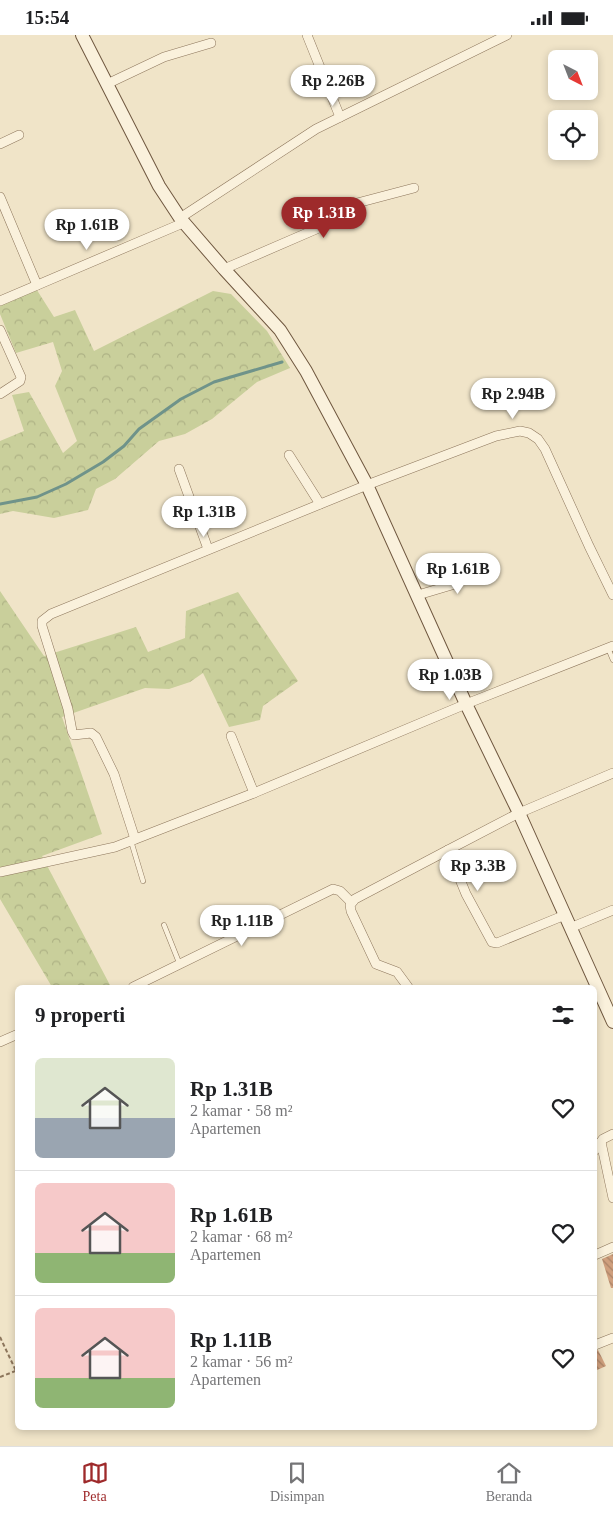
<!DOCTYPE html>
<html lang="id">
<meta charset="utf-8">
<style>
:root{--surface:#fff;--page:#f2f2f2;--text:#202124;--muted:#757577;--line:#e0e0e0;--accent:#9e2a2b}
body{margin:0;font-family:"Times New Roman",serif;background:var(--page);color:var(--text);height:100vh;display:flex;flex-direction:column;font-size:19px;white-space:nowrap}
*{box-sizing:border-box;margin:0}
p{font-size:16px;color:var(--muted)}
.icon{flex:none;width:28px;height:28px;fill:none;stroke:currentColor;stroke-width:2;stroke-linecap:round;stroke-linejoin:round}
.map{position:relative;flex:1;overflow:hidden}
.side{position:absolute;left:15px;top:950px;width:582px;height:445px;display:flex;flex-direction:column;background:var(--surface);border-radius:8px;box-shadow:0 2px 8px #0003}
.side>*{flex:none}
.needle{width:32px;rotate:138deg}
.buttons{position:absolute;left:548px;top:15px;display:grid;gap:10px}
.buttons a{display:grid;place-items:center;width:50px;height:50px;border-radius:8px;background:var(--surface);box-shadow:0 2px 8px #0003;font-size:25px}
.price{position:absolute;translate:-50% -42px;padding:0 11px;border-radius:18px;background:#fff;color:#222;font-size:16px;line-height:32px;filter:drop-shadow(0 1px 2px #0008)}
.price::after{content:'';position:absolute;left:50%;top:30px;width:15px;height:11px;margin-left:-8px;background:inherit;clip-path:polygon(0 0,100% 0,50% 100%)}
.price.current{background:var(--accent);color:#fff}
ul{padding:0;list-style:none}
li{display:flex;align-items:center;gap:15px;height:125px;padding:0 20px}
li+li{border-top:1px solid var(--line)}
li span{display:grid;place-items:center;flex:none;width:140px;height:100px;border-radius:8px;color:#555}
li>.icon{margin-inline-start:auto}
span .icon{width:60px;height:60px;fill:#fffc;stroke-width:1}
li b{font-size:21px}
h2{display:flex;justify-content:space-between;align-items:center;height:60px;padding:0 20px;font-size:21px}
.status{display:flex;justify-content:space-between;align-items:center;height:35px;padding:0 25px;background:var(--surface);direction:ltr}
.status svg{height:14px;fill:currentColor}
.menu{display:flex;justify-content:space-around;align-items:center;height:70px;border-top:1px solid var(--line);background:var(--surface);font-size:14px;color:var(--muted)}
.menu a{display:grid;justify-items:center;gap:2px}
.menu .current{color:var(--accent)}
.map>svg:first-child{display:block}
.forest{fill:url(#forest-crowns)}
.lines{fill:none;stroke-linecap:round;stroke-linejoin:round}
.stream{stroke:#6f938a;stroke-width:3}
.building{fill:url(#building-back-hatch)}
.service-casing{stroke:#8d765c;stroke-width:5.5}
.minor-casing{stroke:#8d765c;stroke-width:10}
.secondary-casing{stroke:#6f573f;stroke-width:14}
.path{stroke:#8d765c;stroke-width:2;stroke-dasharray:4 2.5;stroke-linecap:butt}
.service{stroke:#faf1dc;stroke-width:4.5}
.minor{stroke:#faf1dc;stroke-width:9}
.secondary{stroke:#faf1dc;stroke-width:12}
</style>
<div class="status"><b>15:54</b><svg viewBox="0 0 49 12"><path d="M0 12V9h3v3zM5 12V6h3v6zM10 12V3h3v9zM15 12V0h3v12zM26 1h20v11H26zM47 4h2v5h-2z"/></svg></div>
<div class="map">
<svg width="613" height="1411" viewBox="0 0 613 1411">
<defs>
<pattern id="forest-crowns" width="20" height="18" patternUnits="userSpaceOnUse" patternTransform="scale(1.25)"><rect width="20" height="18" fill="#c9cf9b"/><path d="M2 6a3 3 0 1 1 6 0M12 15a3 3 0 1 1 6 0" fill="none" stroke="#aeb285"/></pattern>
<pattern id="building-back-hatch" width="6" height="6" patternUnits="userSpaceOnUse" patternTransform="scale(1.25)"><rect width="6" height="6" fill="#cf9f7d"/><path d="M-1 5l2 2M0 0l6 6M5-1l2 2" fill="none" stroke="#a98266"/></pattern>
</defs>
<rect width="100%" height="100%" fill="#f0e4c8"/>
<g class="forest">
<polygon points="35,252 54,282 75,275 94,316 213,256 231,259 267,296 290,333 257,347 212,384 185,399 159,406 115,444 96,454 88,475 54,483 13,476 0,479 0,406 24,396 12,360 29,357 63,418 77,406 55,351 62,336 53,307 16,318 0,279 0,271"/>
<polygon points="0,556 44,621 136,592 148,617 185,603 186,576 238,557 298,646 263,671 260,685 229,692 203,638 190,647 169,654 145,653 62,682 102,799 42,821 111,952 52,952 0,864"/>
</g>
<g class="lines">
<polyline class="stream" points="0,469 37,462 66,449 103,427 124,411 139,394 181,364 214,347 282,327"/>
</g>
<g class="building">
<polygon points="613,1219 613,1253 611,1253 602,1224"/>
<polygon points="598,1315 606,1331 595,1336 595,1316"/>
</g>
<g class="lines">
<defs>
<g id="service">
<polyline points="608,613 613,625"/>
<polyline points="131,806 143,846"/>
<polyline points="164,890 180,930"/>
</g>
<g id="minor">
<polyline points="307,0 340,82"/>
<polyline points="107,49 164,22 211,8"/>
<polyline points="0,109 19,100"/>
<polyline points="0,162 37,250"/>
<polyline points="180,183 316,94 507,0"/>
<polyline points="224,234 321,192 342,172 414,153"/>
<polyline points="0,266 183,188"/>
<polyline points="0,295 21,342 20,346 0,359"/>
<polyline points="289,420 320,469"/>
<polyline points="179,434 208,514"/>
<polyline points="418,560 455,549 478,530 486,527"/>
<polyline points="231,701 254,758"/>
<polyline points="135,804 114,739 96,702 91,698 74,700 72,696 68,674 42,591 42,586 51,579 367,450 496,401 520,396 529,398 538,404 545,414 589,511 613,560"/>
<polyline points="0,837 115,812 254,758 466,669 613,611"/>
<polyline points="565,880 497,908 492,907 466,859 448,815 519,778 613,738"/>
<polyline points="570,893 613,875"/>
<polyline points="133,952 333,854 340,856 351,867"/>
<polyline points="408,952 397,937 376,929 351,876 350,870 355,864 448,815"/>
<polyline points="0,1007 18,999"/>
<polyline points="601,1107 613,1163"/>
<polyline points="595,1115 603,1104 613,1099"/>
<polyline points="595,1220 613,1212"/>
<polyline points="595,1310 613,1303"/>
</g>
<polyline id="secondary" points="82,0 159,151 180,183 224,234 280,295 306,336 367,450 466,669 519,778 613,987"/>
</defs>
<use href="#service" class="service-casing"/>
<use href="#minor" class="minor-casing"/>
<use href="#secondary" class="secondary-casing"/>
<g class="path">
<polyline points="0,1302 16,1336"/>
<polyline points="0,1342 18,1335"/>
</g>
<use href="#service" class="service"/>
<use href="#minor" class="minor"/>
<use href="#secondary" class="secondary"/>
</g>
</svg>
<div class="buttons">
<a><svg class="needle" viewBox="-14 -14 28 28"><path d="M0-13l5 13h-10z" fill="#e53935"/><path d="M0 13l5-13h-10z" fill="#757577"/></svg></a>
<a><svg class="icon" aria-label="locate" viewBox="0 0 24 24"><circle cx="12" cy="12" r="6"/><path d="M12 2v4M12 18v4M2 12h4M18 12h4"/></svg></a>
</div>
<b class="price" style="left:333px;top:72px">Rp 2.26B</b>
<b class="price current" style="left:324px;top:204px">Rp 1.31B</b>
<b class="price" style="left:87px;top:216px">Rp 1.61B</b>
<b class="price" style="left:513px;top:385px">Rp 2.94B</b>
<b class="price" style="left:204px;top:503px">Rp 1.31B</b>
<b class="price" style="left:458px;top:560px">Rp 1.61B</b>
<b class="price" style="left:450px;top:666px">Rp 1.03B</b>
<b class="price" style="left:478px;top:857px">Rp 3.3B</b>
<b class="price" style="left:242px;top:912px">Rp 1.11B</b>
<section class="side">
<h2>9 properti<svg class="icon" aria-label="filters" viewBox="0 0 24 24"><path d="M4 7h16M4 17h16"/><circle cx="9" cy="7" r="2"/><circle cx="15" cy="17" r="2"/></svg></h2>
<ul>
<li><span style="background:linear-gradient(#dfe7d0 60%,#9aa5b1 0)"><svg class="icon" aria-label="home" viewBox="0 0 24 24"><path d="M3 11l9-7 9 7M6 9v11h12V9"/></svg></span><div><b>Rp 1.31B</b><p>2 kamar · 58 m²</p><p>Apartemen</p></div><svg class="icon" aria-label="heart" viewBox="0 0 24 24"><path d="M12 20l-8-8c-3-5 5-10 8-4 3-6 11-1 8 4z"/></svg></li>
<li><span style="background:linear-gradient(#f6c9c9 70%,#8fb573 0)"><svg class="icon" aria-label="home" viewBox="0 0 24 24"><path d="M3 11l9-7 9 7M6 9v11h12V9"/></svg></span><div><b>Rp 1.61B</b><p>2 kamar · 68 m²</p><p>Apartemen</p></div><svg class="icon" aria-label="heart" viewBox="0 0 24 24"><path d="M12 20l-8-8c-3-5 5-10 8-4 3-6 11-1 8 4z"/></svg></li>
<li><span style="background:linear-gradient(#f6c9c9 70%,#8fb573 0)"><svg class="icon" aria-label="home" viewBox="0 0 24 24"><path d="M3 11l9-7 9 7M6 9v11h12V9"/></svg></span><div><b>Rp 1.11B</b><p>2 kamar · 56 m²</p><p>Apartemen</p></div><svg class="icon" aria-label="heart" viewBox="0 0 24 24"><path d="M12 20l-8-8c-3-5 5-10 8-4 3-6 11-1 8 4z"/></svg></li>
</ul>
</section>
</div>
<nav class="menu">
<a class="current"><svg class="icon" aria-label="map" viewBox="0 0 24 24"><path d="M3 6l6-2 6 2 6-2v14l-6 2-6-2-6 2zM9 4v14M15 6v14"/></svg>Peta</a>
<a><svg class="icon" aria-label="saved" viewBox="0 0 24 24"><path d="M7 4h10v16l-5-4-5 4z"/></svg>Disimpan</a>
<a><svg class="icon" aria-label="home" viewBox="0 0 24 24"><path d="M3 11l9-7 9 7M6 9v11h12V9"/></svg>Beranda</a>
</nav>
